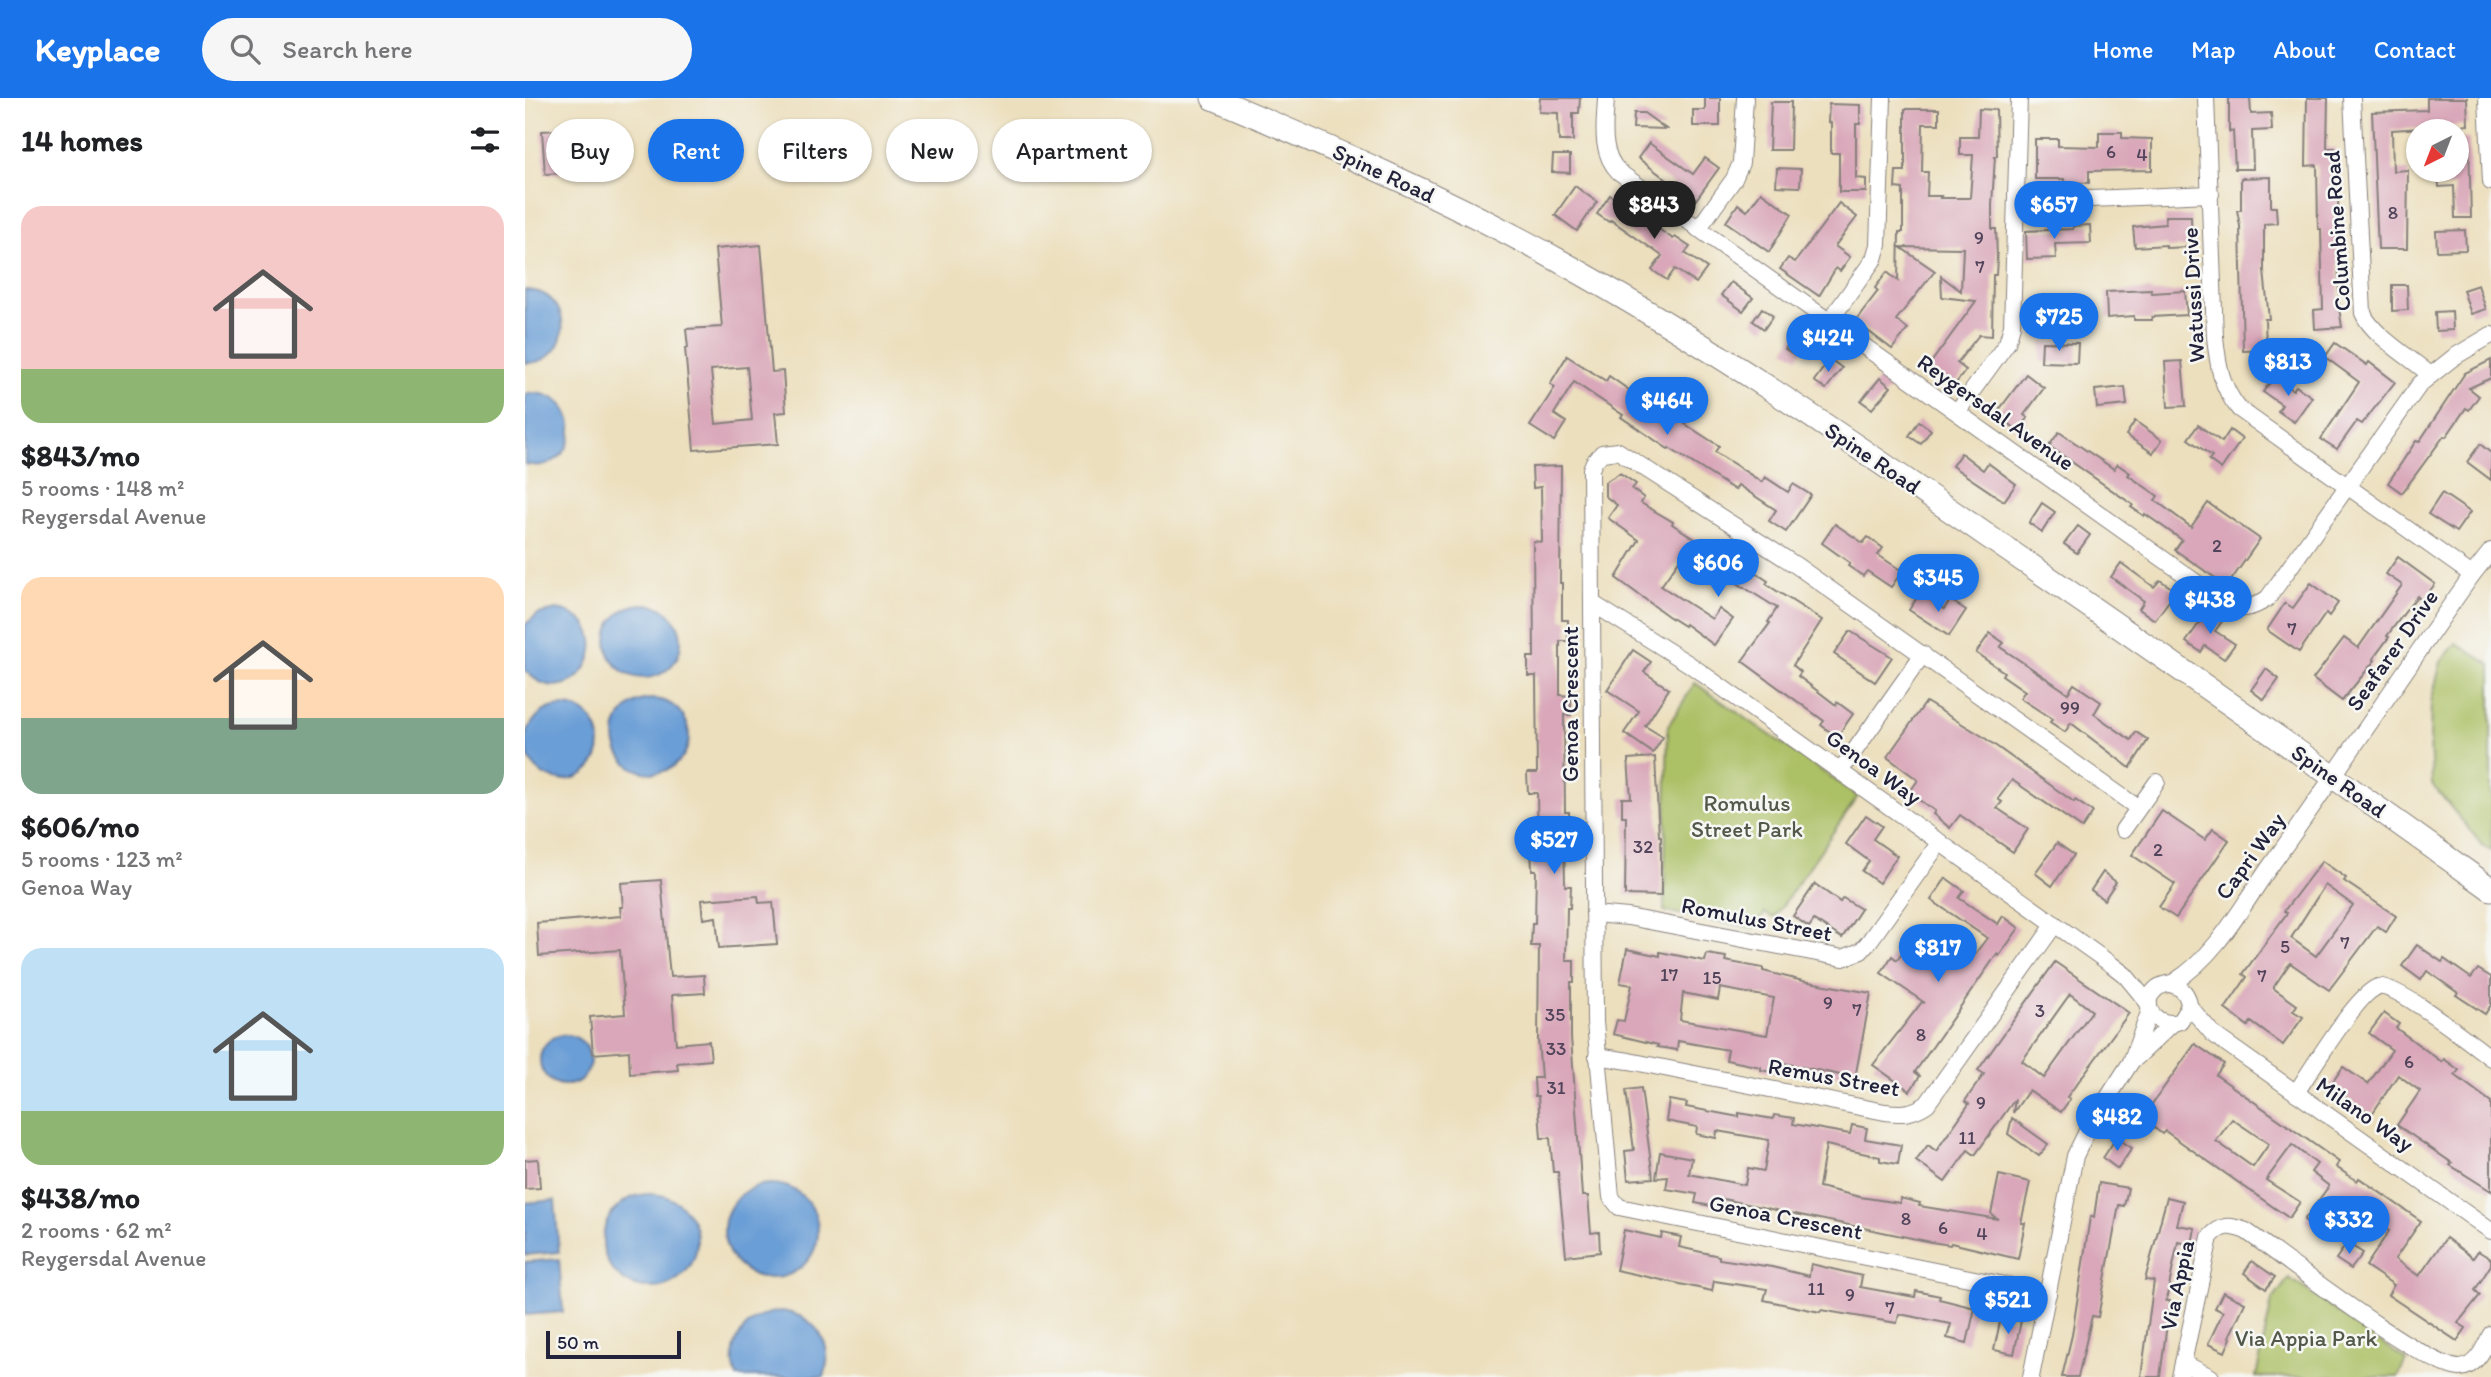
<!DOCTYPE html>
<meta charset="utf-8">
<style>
:root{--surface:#fff;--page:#f6f6f6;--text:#202124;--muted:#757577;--accent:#1a73e8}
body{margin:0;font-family:Itim,sans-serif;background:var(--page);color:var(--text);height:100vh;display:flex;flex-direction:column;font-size:26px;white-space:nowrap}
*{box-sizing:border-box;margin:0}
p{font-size:23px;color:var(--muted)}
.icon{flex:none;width:38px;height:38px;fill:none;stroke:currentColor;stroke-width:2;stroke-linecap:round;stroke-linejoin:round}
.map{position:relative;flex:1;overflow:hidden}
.panel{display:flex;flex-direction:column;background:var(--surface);width:525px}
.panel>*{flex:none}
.hud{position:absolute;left:21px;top:21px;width:665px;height:63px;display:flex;gap:14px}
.needle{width:46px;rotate:222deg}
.tools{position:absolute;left:1881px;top:21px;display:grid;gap:14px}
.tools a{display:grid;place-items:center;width:63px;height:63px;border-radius:50%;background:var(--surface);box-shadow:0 2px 5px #0004;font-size:35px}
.scale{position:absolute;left:21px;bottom:18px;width:135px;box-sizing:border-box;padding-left:7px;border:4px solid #22223b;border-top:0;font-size:19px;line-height:24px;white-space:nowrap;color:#22223b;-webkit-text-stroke:5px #f6f6f2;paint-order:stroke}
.price{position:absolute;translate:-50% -60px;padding:0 16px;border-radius:24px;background:var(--accent);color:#fff;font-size:23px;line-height:46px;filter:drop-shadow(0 2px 4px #0008)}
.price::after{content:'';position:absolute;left:50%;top:42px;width:21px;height:16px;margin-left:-10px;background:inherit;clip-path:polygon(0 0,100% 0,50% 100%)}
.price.active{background:#222;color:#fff}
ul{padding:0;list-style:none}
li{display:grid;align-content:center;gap:14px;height:371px;padding:0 21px}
li span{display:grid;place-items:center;height:217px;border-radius:21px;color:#555}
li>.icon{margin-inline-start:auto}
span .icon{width:126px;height:126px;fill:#fffc;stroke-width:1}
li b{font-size:30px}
h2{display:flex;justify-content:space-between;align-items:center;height:84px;padding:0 21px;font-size:30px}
.tag{padding:0 24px;border-radius:32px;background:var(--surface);box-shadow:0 2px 5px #0004;font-size:24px;line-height:63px}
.tag.active{background:var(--accent);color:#fff}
header{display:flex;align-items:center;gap:42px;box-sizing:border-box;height:98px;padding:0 35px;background:var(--accent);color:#fff}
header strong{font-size:33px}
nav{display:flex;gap:38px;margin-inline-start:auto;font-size:24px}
.search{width:490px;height:63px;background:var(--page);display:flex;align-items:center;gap:18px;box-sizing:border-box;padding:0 24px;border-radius:38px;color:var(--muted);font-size:26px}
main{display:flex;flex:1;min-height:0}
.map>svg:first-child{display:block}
.green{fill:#acc065;stroke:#677150;stroke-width:2}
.water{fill:#6a9ed6;stroke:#466088;stroke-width:2}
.building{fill:#d9a7b9;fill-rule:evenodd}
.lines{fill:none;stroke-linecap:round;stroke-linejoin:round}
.minor-casing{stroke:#87807c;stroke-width:18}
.secondary-casing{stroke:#87807c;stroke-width:25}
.minor{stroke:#fff;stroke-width:16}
.secondary{stroke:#fff;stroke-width:23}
.labels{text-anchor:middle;stroke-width:5;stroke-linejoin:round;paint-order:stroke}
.number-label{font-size:19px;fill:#50435a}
.street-label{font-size:23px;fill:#22223b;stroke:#f6f6f2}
.park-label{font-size:23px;fill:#52594a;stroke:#f6f6f2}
</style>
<header>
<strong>Keyplace</strong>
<div class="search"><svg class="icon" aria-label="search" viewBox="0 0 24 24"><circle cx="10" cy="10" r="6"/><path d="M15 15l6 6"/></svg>Search here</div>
<nav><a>Home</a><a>Map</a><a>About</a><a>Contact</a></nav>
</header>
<main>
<section class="panel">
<h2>14 homes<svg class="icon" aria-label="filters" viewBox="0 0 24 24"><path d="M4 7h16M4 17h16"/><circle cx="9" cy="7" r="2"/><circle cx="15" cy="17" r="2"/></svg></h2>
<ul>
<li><span style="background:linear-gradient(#f6c9c9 75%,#8fb573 0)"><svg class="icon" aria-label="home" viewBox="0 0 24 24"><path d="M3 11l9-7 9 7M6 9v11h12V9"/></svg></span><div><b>$843/mo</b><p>5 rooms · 148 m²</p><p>Reygersdal Avenue</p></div></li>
<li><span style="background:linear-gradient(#ffd9b3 65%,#7fa58c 0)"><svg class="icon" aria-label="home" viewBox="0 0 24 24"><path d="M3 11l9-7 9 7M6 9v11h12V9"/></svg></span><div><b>$606/mo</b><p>5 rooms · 123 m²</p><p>Genoa Way</p></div></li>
<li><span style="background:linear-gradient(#bfe0f5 75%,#8fb573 0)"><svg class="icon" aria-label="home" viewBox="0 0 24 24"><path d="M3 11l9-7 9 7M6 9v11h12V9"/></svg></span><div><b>$438/mo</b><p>2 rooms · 62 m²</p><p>Reygersdal Avenue</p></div></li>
</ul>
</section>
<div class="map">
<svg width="1966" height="1279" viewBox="0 0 1966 1279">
<rect width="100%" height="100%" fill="#f6f6f2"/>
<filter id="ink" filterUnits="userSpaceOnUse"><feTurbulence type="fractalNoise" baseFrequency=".0143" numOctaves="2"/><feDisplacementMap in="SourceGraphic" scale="14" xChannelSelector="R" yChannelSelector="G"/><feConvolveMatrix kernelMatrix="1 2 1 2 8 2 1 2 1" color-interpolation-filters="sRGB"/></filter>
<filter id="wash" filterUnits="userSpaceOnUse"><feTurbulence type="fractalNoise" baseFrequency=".00686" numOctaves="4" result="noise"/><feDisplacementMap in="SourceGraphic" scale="28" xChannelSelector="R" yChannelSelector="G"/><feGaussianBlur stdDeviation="1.57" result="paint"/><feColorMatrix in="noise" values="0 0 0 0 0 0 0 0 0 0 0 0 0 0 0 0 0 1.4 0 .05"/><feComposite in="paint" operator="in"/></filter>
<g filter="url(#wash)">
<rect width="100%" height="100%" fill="#ecdfbd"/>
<g class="green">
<polygon points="1931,545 1966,567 1966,753 1957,747 1907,686 1905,640 1906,604 1916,564"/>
<polygon points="1170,585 1333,698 1249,820 1240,815 1229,831 1139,813 1143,628"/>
<polygon points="1764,1180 1881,1262 1873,1279 1731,1279 1747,1203"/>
</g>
<g class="water">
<path d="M0 192C51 192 49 267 0 265Z"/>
<path d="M7 295C66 297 54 379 0 366V297Z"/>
<circle cx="119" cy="543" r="37"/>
<path d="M32 512C105 524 50 626 0 572V527L13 516Z"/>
<circle cx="127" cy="638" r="37"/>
<circle cx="38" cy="645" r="37"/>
<circle cx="40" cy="962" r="25"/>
<circle cx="246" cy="1133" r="47"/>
<circle cx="125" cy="1143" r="47"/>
<polygon points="30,1102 34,1154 0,1157 0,1105"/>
<polygon points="34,1161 38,1214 0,1217 0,1164"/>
<path d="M257 1213C291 1218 310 1246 299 1279H212C199 1245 223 1215 257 1213Z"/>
</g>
<g id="blocks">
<g class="building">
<polygon points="1015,0 1055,0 1054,15 1048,15 1048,43 1034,43 1033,15 1014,14"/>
<polygon points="1180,0 1195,0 1195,28 1168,28 1168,12 1180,12"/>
<polygon points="1704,0 1725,0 1726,16 1746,15 1747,32 1727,33 1728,71 1710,71 1708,33 1704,34"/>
<polygon points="1782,0 1803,0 1802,50 1810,50 1813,81 1814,210 1817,229 1790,231 1789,212 1798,211 1796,131 1793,131 1792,67 1781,68"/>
<polygon points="1902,0 1942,0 1943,27 1867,32 1868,73 1883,72 1882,151 1853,151 1847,14 1902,12"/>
<polygon points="1246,4 1266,4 1265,52 1244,52"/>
<polygon points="1304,6 1335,7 1335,26 1331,26 1331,80 1341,81 1341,94 1314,94 1314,55 1306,55 1306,25 1303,24"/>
<polygon points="1380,11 1414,11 1414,26 1398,26 1397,74 1403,74 1402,98 1416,98 1415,100 1445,100 1448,57 1435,57 1435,39 1453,39 1454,11 1471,12 1472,58 1470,58 1467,107 1467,131 1471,131 1472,160 1471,177 1468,177 1467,238 1454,237 1432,265 1441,272 1428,289 1402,270 1451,203 1417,199 1416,178 1436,193 1438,150 1375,149 1410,173 1371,222 1383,231 1367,251 1330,223 1353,193 1350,190 1362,174 1373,183 1374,134 1378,134 1378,91 1370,90 1371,73 1380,73"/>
<polygon points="1109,15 1119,15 1141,31 1108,30"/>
<polygon points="34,32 38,75 20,76 17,33"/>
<polygon points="1574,34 1597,34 1597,40 1627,41 1627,72 1564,73 1564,85 1539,84 1539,81 1510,81 1510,41 1533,41 1533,48 1574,49"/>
<polygon points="1932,41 1944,41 1946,120 1930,120 1929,88 1914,89 1913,73 1932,72"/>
<polygon points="1124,45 1168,76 1180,60 1194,70 1170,103 1113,60"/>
<polygon points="1028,57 1045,57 1045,75 1027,74"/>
<polygon points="1252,70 1276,71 1275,89 1251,88"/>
<polygon points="1746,79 1746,109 1751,109 1752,125 1739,126 1739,173 1744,221 1740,221 1741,252 1718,253 1715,128 1712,112 1716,112 1716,80"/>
<polygon points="1050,88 1072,104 1052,133 1030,117"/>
<polygon points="1236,94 1267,116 1244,154 1201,124 1213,106 1222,113"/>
<polygon points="1085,97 1148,141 1150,139 1165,149 1160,155 1182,170 1171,185 1150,171 1142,182 1127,172 1137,158 1086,122 1084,124 1072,116"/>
<polygon points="1314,105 1332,119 1310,148 1325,159 1315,173 1311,170 1294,198 1255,171 1263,160 1270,164"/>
<polygon points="1640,118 1666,118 1667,149 1641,150 1641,147 1610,149 1608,129 1640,126"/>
<polygon points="1565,127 1566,145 1530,146 1531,160 1502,161 1501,133 1548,131 1548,128"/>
<polygon points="1940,132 1941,152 1912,153 1911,133"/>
<path d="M236 147 247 274 258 273 261 314 250 315 253 346 169 352 160 250H163L161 231 197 229 190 151ZM222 269 227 322 191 326 186 272Z"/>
<polygon points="1206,184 1228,200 1218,213 1196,197"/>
<polygon points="1867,187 1882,187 1883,212 1867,213"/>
<polygon points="1953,187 1961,211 1946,216 1938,192"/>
<polygon points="1626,192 1627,195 1660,193 1662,217 1627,219 1627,222 1609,222 1609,218 1582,220 1581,194"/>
<polygon points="1237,210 1248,218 1239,231 1228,223"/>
<polygon points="1927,213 1928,232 1911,233 1910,214"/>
<polygon points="1270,236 1283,244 1273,259 1260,251"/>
<polygon points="1517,244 1553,245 1552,265 1516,264"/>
<polygon points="1810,245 1842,267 1844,264 1870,284 1837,326 1832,323 1812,351 1796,341 1834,284 1800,259"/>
<polygon points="1042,258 1081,283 1084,278 1111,297 1114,292 1146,314 1148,311 1164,322 1160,326 1194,348 1190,354 1237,384 1240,379 1263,394 1268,386 1286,397 1261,434 1244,423 1251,412 1213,387 1210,392 1144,350 1143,351 1096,319 1098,317 1049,284 1029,316 1041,324 1029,343 1005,328 1030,289 1025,286"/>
<polygon points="1305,261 1317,270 1301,291 1289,283"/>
<polygon points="1966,262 1966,280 1944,290 1954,298 1944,312 1941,310 1921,339 1919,338 1877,395 1863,385 1891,343 1894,344 1940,275"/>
<polygon points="1657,263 1661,308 1643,309 1640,264"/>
<polygon points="1501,276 1519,290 1499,317 1503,320 1494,333 1471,316"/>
<polygon points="1750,278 1768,292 1771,288 1787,299 1769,324 1753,313 1757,307 1738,294"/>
<polygon points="1355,280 1366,289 1347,311 1336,303"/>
<polygon points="1600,289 1602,307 1572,310 1570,292"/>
<polygon points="1394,323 1406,332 1396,346 1384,338"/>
<polygon points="1610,323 1637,342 1628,355 1601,337"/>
<polygon points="1673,327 1697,344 1705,332 1717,341 1696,371 1684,362 1687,358 1663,341"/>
<polygon points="1534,334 1589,371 1592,366 1605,375 1603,377 1633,398 1630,402 1666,429 1683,405 1735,441 1702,488 1650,452 1657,442 1620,416 1619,418 1606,409 1608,407 1524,348"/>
<polygon points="1955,346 1966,355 1966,382 1942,364"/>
<polygon points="1436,355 1458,372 1463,365 1491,386 1479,403 1427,368"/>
<polygon points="1036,368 1035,485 1037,485 1037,522 1043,522 1043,543 1035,543 1035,597 1046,598 1046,617 1039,617 1040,714 1044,714 1044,733 1039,733 1040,788 1046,788 1045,810 1042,810 1041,862 1049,862 1049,884 1046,884 1046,939 1057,1098 1063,1098 1066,1135 1074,1134 1075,1154 1041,1158 1033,1074 1028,1074 1025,1040 1016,1040 1013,998 1010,998 1009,980 1016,980 1013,941 1014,848 1006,848 1007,826 1010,826 1011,772 1007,772 1006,750 1013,750 1012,695 1003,695 1002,675 1012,675 1011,578 1003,578 1003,559 1009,559 1008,443 1017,444 1016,389 1008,390 1007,369"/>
<polygon points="1095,375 1111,386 1107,391 1119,400 1116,405 1148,424 1147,426 1187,452 1189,448 1243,483 1241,486 1297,522 1268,567 1276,574 1273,578 1311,607 1312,604 1328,616 1312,639 1296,627 1299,623 1217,563 1245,525 1243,524 1252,510 1161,453 1136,488 1187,521 1194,511 1208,521 1189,547 1160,526 1159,528 1143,518 1091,480 1114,442 1083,420 1092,407 1080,398 1080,384"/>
<polygon points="1917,395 1945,414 1931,434 1903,416"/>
<polygon points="1517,405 1530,414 1517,434 1504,425"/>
<polygon points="1310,426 1338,445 1343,439 1358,450 1353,457 1377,473 1366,489 1342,473 1338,478 1323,468 1325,465 1297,445"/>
<polygon points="1553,428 1565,437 1552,455 1539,446"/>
<polygon points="1873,459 1910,486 1897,503 1892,498 1862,538 1864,539 1848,561 1850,562 1817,603 1788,581 1819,540 1833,550 1877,487 1861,476"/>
<polygon points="1596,465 1629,489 1635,482 1651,493 1630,522 1614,511 1619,503 1586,479"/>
<polygon points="1786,485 1813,505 1804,518 1801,515 1774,554 1742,532 1760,505 1768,510"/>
<polygon points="1395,495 1419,511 1425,502 1441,512 1424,538 1384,512"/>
<polygon points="1684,511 1698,522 1690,533 1710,546 1699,561 1680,548 1676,554 1661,544"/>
<polygon points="1325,533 1367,559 1350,584 1309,556"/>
<polygon points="1465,535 1479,545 1475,549 1543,595 1549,586 1576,604 1569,616 1606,642 1611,634 1623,642 1605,670 1546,625 1540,634 1525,624 1527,621 1495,600 1500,593 1477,577 1479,574 1451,555"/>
<polygon points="1108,552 1126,564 1119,574 1144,591 1120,628 1138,639 1128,655 1099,635 1114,613 1082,592"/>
<polygon points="1741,571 1754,581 1739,602 1726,592"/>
<polygon points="1401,604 1457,638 1549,704 1550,702 1568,714 1557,730 1487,682 1473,701 1477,704 1472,710 1503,731 1488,754 1435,717 1425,730 1408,716 1410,713 1384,695 1393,682 1362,659"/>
<polygon points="1130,659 1134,738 1136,738 1136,798 1100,797 1101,718 1097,718 1097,700 1106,700 1103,661"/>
<polygon points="1637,713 1680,742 1688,731 1704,742 1651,820 1634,809 1650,786 1607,757"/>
<polygon points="1341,717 1357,728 1348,741 1372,758 1354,785 1337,773 1344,763 1321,746"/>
<polygon points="1532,745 1549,757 1527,788 1510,775"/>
<path d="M1797 763 1821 780 1819 783 1871 818 1861 834 1852 828 1804 892 1765 865 1748 890 1772 907 1768 913 1778 919 1758 947 1726 924 1723 928 1700 911 1722 879 1718 876 1762 815 1759 813ZM1800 787 1828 807 1791 858 1766 840Z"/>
<polygon points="1578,774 1591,784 1579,802 1566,792"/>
<polygon points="1421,780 1439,793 1434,800 1473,826 1478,818 1494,830 1474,858 1472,856 1390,974 1395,978 1385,993 1348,967 1397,904 1400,905 1356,875 1367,858 1372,862 1393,832 1435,863 1437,860 1443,865 1462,840 1406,802"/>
<polygon points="136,782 145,879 179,877 180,895 147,897 151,946 184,943 186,962 152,965 153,972 105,976 104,953 68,956 65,919 100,916 95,852 14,858 12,825 96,818 95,809 98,809 96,785"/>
<polygon points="1290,786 1315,804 1318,800 1336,811 1317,840 1289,822 1284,829 1268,818"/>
<polygon points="233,798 234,805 248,804 252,846 194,850 191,819 178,821 176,802"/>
<polygon points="1892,847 1917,864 1919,861 1946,880 1953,871 1966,879 1966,907 1960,916 1931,897 1933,895 1902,873 1896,882 1877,868"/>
<path d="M1102 851 1135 858V854L1180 863 1182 856 1201 859 1200 863 1238 870V873L1278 883 1346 895 1330 980 1258 965 1256 976 1236 972V969L1201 962 1203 952 1153 943 1152 952 1132 949 1133 947 1088 936 1092 922 1099 923 1107 887 1095 885ZM1195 890 1249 900 1242 937 1155 922 1158 895 1193 902Z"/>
<path d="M1530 864 1604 915 1542 999 1545 1001 1536 1014 1504 992 1488 1015 1490 1001 1450 1057 1443 1052 1420 1084 1391 1063 1403 1047 1411 1053 1444 1006 1440 1003 1459 976 1453 972ZM1545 896 1567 913 1519 980 1497 963Z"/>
<polygon points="1859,915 1874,926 1871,930 1917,964 1919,961 1934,972 1930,977 1966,1004 1966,1093 1925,1067 1927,1065 1872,1027 1895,993 1873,977 1847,1016 1804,989 1818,969 1843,986 1867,952 1844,935"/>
<path d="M1670 946 1699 966 1691 977 1814 1064 1811 1069 1832 1083 1834 1080 1896 1123 1870 1161 1894 1178 1921 1140 1948 1160 1953 1153 1966 1161V1167L1950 1192 1955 1197 1933 1225 1941 1230 1932 1243 1863 1197 1869 1187 1841 1168 1864 1133 1820 1102 1796 1134 1779 1122 1804 1088 1786 1074 1792 1066 1767 1047 1741 1082 1775 1104 1764 1120 1640 1033 1637 1036 1617 1020ZM1707 1021 1744 1046 1728 1069 1691 1043Z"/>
<polygon points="1116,990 1128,1080 1103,1082 1100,1053 1109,1052 1101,992"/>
<polygon points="1144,1002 1162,1005 1161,1009 1214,1019 1214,1015 1248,1021 1249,1017 1269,1020 1268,1026 1325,1036 1327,1027 1342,1030 1340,1041 1376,1047 1373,1066 1355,1063 1355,1059 1301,1047 1294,1089 1335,1099 1375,1105 1375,1100 1395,1105 1394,1108 1473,1121 1466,1116 1474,1077 1505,1084 1496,1125 1500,1125 1493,1161 1426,1145 1425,1147 1406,1144 1198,1101 1197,1110 1170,1105 1172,1096 1141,1091 1143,1079 1131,1080 1135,1054 1167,1060 1164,1076 1220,1087 1223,1070 1239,1073 1244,1042 1192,1033 1191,1040 1171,1036 1172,1029 1141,1023"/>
<polygon points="1487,1020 1523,1046 1514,1058 1483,1036"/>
<polygon points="1591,1040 1607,1050 1593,1071 1578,1060"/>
<polygon points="13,1061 15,1090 0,1091 0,1062"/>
<polygon points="1574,1085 1603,1090 1599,1108 1594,1107 1573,1219 1567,1218 1553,1279 1537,1279 1547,1237 1565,1119 1569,1119"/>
<polygon points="1642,1099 1658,1103 1652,1127 1670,1130 1667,1147 1653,1144 1641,1203 1645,1203 1635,1279 1616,1279 1629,1183 1620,1182"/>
<polygon points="1099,1132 1136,1140 1137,1135 1156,1139 1154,1149 1194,1158 1194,1161 1247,1169 1284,1178 1286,1166 1337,1178 1335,1189 1390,1199 1391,1193 1415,1198 1414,1201 1450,1210 1442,1245 1422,1240 1426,1226 1374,1216 1372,1225 1296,1212 1295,1214 1239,1202 1242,1191 1189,1183 1187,1193 1091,1172"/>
<polygon points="1822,1145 1838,1155 1826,1171 1811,1161"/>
<polygon points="1727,1163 1750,1179 1741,1191 1719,1175"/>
<polygon points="1698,1194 1720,1205 1704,1239 1706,1240 1700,1254 1683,1246 1698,1214 1690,1210"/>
<polygon points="1476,1219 1496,1223 1489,1256 1469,1252"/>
</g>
</g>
</g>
<g filter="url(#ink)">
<use href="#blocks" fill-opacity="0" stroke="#87807c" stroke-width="2"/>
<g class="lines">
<defs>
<g id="minor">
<path d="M1081 0C1080 25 1074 54 1094 74L1700 505C1718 513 1727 511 1743 500L1895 286 1929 259 1966 237"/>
<path d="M1681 0 1690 239C1693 267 1696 289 1714 311L1947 477"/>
<path d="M1827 0 1838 215C1846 236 1886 260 1904 276"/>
<polyline points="1962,0 1966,84"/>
<polyline points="1491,104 1686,96"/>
<polyline points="1173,131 1209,81 1216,65 1220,0"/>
<polyline points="1304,224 1349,161 1353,147 1358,0"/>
<polyline points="1432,314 1482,245 1487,228 1494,0"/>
<polyline points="1067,505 1164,566 1587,867 1600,877 1624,906"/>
<polyline points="1316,672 1398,556"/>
<polyline points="1598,732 1632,684"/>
<polyline points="1069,816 1103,819 1318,860 1336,853 1343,845 1415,744"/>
<path d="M1645 886C1657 889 1663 896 1664 908L1655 923C1635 932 1612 909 1630 892 1635 886 1642 887 1649 884 1691 858 1716 810 1744 770 1813 674 1878 574 1947 477L1966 453"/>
<polyline points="1664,908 1688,936 1966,1133"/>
<path d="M1072 958 1104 963 1360 1014C1377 1016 1387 1016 1402 1006L1530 826"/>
<polyline points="1611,960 1647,926"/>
<path d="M1771 995C1784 975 1834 893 1853 889 1871 885 1947 946 1966 960"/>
<polyline points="1523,1196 1094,1109 1086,1099 1070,924 1066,371 1069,364 1077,355 1093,353 1272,468 1613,710"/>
<polyline points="1658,1265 1686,1279"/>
<polyline points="1506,1279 1550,1058 1565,1027 1606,964 1625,912"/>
<path d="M1655 1279 1685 1139C1697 1126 1705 1127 1721 1133 1757 1158 1901 1270 1935 1270 1952 1269 1960 1248 1966 1236"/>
</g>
<path id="secondary" d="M688 0C804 49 920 99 1031 161 1181 244 1322 341 1464 439 1632 554 1800 672 1966 791"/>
</defs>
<use href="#minor" class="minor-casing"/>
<use href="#secondary" class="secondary-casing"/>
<use href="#minor" class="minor"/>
<use href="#secondary" class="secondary"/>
</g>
</g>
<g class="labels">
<g class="number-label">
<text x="1586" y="60">6</text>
<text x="1617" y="63">4</text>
<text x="1868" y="121">8</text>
<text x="1454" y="146">9</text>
<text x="1455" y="175">7</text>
<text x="1692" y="454">2</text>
<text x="1767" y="537">7</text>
<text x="1545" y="616">99</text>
<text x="1118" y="755">32</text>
<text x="1633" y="758">2</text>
<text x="1820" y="851">7</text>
<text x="1760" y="855">5</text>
<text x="1144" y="883">17</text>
<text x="1737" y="884">7</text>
<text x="1187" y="886">15</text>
<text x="1303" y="911">9</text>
<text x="1332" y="918">7</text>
<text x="1515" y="919">3</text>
<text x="1030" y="923">35</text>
<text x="1396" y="943">8</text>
<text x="1031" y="957">33</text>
<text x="1884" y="970">6</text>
<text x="1031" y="996">31</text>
<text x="1456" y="1011">9</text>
<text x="1442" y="1046">11</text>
<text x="1381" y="1127">8</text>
<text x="1418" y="1136">6</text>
<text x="1457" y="1142">4</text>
<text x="1291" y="1197">11</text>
<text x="1325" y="1203">9</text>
<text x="1365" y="1216">7</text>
</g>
<g class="street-label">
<text transform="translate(859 75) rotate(25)" y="8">Spine Road</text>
<text transform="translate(1812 133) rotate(-94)" y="8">Columbine Road</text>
<text transform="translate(1668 197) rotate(-93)" y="8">Watussi Drive</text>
<text transform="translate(1471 314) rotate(35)" y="8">Reygersdal Avenue</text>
<text transform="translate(1348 360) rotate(34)" y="8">Spine Road</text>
<text transform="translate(1867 552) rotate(-55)" y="8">Seafarer Drive</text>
<text transform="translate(1045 606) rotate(-90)" y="8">Genoa Crescent</text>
<text transform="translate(1349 669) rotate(36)" y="8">Genoa Way</text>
<text transform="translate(1814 683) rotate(35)" y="8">Spine Road</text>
<text transform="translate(1725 758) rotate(-54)" y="8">Capri Way</text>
<text transform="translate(1232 821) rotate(11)" y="8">Romulus Street</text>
<text transform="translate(1309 979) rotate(10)" y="8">Remus Street</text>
<text transform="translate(1840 1016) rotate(35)" y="8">Milano Way</text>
<text transform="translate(1261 1119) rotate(11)" y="8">Genoa Crescent</text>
<text transform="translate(1652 1187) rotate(-78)" y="8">Via Appia</text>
</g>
<g class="park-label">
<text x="1222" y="713">Romulus<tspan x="1222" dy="26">Street Park</tspan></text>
<text x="1781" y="1248">Via Appia Park</text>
</g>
</g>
</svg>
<div class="tools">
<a><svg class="needle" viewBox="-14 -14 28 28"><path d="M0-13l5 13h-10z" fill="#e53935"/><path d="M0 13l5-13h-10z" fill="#757577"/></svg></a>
</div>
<div class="scale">50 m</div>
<b class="price active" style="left:1129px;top:143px">$843</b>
<b class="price" style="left:1529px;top:143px">$657</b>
<b class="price" style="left:1534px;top:255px">$725</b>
<b class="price" style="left:1303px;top:276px">$424</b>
<b class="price" style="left:1763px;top:300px">$813</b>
<b class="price" style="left:1142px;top:339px">$464</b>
<b class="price" style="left:1193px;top:501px">$606</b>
<b class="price" style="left:1413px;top:516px">$345</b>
<b class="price" style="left:1685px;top:538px">$438</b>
<b class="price" style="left:1029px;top:778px">$527</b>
<b class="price" style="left:1413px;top:886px">$817</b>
<b class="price" style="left:1592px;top:1055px">$482</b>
<b class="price" style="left:1824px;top:1158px">$332</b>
<b class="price" style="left:1483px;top:1238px">$521</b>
<div class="hud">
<a class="tag">Buy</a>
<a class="tag active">Rent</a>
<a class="tag">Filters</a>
<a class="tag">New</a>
<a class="tag">Apartment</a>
</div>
</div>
</main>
